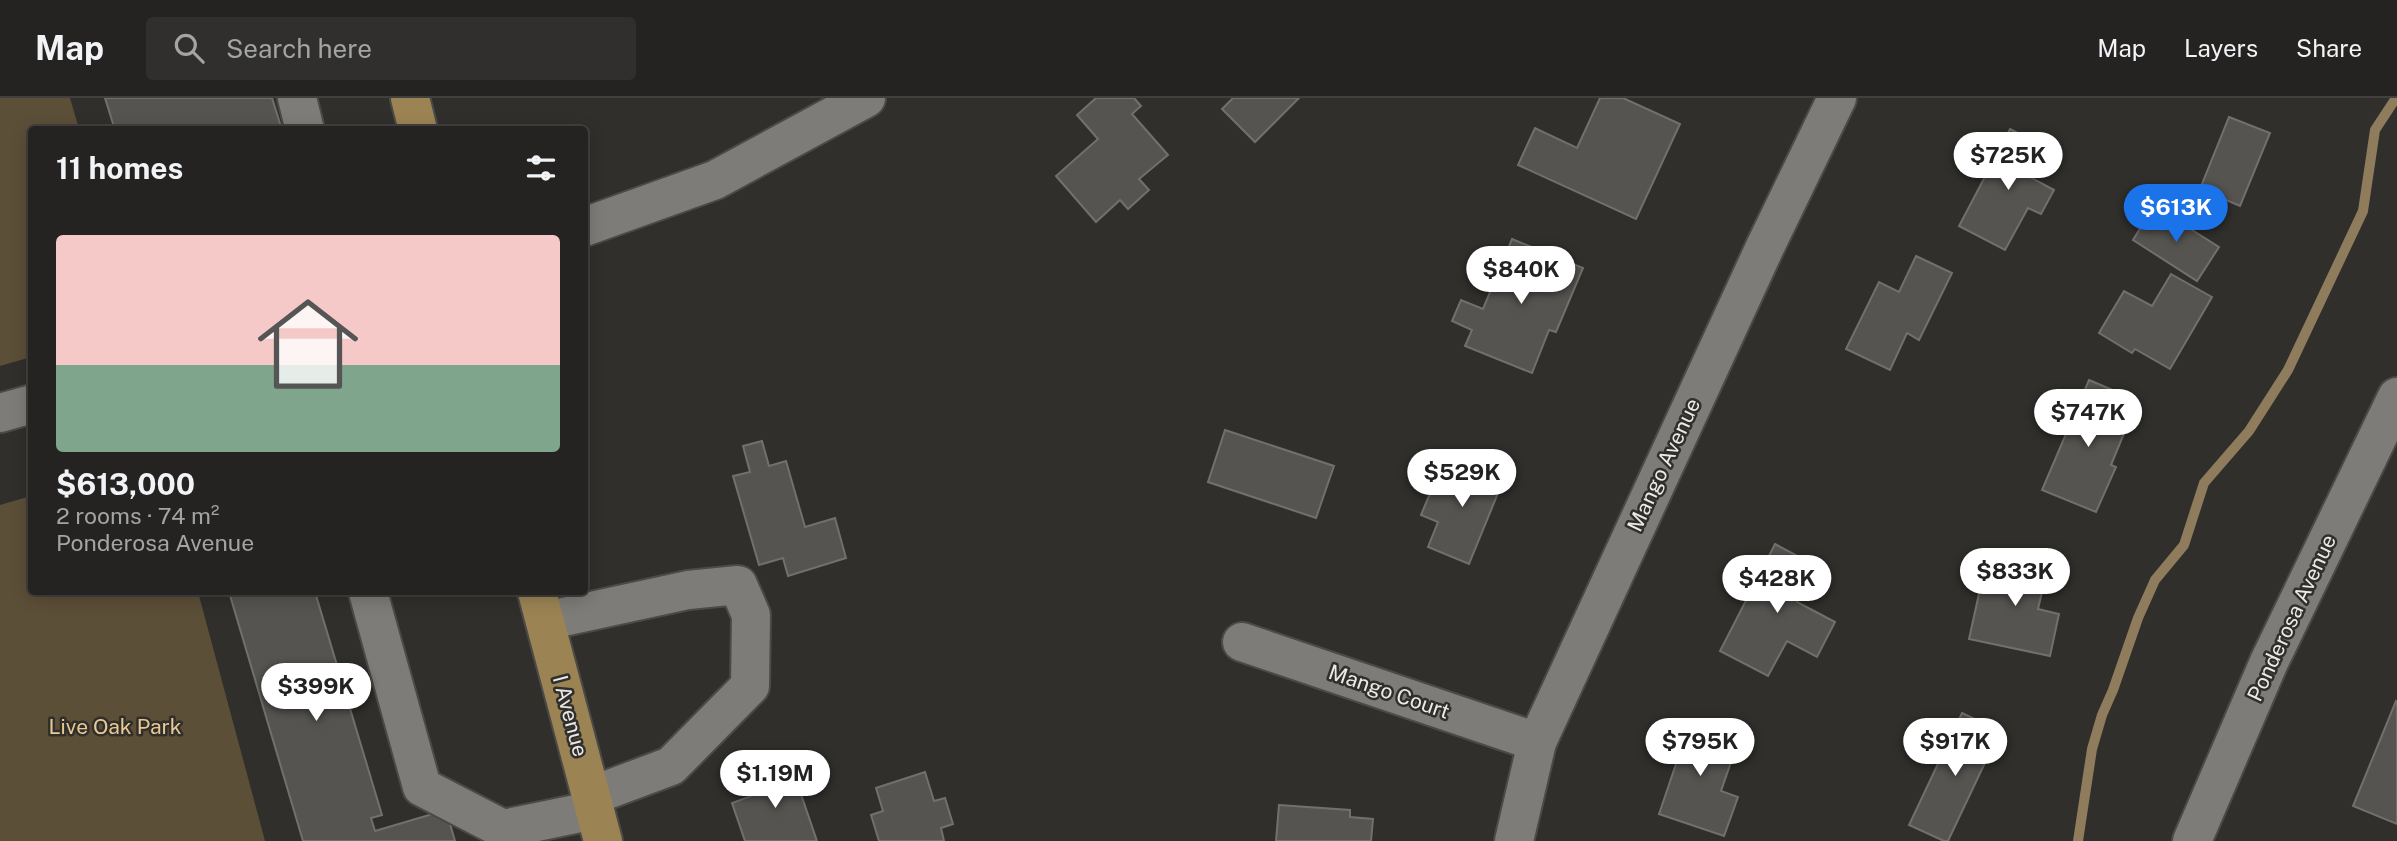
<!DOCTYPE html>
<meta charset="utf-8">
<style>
:root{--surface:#242321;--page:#302f2e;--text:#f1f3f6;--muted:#a3a4a5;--line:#41403f;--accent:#1a73e8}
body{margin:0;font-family:"Public Sans",sans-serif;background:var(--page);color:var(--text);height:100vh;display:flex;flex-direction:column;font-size:26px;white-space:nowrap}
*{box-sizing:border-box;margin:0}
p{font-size:23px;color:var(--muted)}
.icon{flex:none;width:38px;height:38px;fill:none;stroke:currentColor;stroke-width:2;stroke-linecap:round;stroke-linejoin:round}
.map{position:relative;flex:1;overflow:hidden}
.panel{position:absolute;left:28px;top:28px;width:560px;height:469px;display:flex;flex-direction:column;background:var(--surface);border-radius:7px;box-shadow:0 4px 18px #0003,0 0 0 2px var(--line)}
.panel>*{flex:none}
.price{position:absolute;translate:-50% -60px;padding:0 16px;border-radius:24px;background:#fff;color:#222;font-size:23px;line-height:46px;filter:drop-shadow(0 2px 4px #0008)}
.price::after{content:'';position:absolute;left:50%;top:42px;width:21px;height:16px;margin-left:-10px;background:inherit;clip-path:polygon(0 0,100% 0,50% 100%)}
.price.on{background:var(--accent);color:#fff}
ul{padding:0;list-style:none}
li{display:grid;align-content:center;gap:14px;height:371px;padding:0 28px}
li+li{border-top:2px solid var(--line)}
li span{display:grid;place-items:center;height:217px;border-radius:7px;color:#555}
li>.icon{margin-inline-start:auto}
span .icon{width:126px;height:126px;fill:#fffc;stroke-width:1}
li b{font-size:30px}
h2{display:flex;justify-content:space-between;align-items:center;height:84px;padding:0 28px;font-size:30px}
header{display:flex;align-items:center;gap:42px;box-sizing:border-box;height:98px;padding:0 35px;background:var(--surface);border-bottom:2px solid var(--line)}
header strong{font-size:33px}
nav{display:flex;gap:38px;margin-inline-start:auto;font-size:24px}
.search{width:490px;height:63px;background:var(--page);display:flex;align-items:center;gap:18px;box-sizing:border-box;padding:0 24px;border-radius:7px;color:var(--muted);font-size:26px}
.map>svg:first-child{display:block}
.green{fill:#5c4f38}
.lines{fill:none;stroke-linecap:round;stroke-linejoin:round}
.stream{stroke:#8f7c5c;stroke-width:10}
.building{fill:#565451;stroke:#71706d;stroke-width:2}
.minor-casing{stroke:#4b4a47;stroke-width:42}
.major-casing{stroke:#4b4a47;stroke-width:42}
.minor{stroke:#7e7c79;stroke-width:38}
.major{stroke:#9b8354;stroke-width:38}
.labels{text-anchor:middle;stroke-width:5;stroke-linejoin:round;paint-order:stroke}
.street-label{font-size:21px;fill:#ebeae8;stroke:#302f2c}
.park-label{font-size:21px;fill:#e9c991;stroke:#302f2c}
</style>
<header>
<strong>Map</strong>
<div class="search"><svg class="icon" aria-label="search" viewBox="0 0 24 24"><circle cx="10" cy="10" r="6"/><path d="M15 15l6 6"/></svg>Search here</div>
<nav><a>Map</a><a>Layers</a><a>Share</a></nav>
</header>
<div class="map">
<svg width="2397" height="743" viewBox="0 0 2397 743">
<rect width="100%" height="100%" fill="#302f2c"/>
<g class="green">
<polygon points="0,0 70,0 79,31 32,32 31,259 0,268"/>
<polygon points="31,398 32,494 198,494 265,743 0,743 0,407"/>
</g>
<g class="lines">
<polyline class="stream" points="2078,743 2092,651 2102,617 2113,592 2138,520 2155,482 2184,447 2204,385 2249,333 2288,272 2363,113 2375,32 2396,0"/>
</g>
<g class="building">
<polygon points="105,0 272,0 282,32 115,32"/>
<polygon points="1096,0 1134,0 1141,8 1132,16 1168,57 1139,81 1149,92 1128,111 1120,102 1096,124 1056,78 1098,41 1077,17"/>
<polygon points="1233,0 1299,0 1255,44 1222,11"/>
<polygon points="1600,0 1623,0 1680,26 1636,121 1518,67 1535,30 1577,50"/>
<polygon points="2229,19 2270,35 2240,108 2200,91"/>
<polygon points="2010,31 2045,49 2030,79 2054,92 2041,116 2028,110 2005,152 1959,128"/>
<polygon points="2154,108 2219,149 2197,183 2133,142"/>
<polygon points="1512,141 1583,170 1556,234 1549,232 1532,275 1465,248 1472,232 1452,223 1461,202 1483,211"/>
<polygon points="1916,158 1952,175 1919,242 1907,235 1890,272 1846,251 1879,184 1899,194"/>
<polygon points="2171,176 2212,199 2170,271 2135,251 2132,255 2099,235 2124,193 2152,208"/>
<polygon points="2089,282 2127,298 2114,329 2125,333 2111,367 2116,369 2096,414 2042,392"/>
<polygon points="1225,332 1334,368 1316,420 1208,384"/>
<polygon points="762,343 769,368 786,363 805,429 835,420 846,460 788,478 783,460 759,467 733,378 750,374 743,348"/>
<polygon points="1459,359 1505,378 1469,466 1428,449 1438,424 1421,417 1433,388 1445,393"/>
<polygon points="1775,446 1816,468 1797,504 1835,524 1817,559 1787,543 1768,578 1720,553"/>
<polygon points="2003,455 2049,464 2038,511 2059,516 2050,558 1969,541 1982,482 1997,485"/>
<polygon points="229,494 315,494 382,717 371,720 375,733 446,712 455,743 303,743"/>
<polygon points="2396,603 2397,604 2397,726 2353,708"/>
<polygon points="1962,615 2000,633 1948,743 1944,743 1909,727"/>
<polygon points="1678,621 1739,641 1721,693 1738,699 1724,738 1659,716 1677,663 1665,659"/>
<polygon points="791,667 817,743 745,743 732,705 754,697 749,682"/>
<polygon points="925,674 934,703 945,700 953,726 941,730 944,743 879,743 871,717 883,713 876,690"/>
<polygon points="1279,707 1350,712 1350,719 1373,721 1371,743 1276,743"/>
</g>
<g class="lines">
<defs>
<g id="minor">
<polyline points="297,0 305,32"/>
<polyline points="584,129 715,82 866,0"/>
<polyline points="0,315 32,306"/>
<polyline points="368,494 422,689 503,731 595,712"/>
<polyline points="545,523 688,492 738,487 751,517 750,588 671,668 591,698"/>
<polyline points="1242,544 1537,644"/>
<polyline points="1514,743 1537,644 1765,149 1837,0"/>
<polyline points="2192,743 2269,564 2397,299"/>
</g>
<g id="major">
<polyline points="410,0 418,32"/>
<polyline points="537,494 603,743"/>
</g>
</defs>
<use href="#minor" class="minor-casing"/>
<use href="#major" class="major-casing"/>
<use href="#minor" class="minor"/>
<use href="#major" class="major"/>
</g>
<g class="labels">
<g class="street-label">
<text transform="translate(1664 367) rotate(-65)" y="7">Mango Avenue</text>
<text transform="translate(2292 520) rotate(-65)" y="7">Ponderosa Avenue</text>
<text transform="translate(1389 594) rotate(19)" y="7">Mango Court</text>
<text transform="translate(570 618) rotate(75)" y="7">I Avenue</text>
</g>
<g class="park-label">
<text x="115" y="636">Live Oak Park</text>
</g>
</g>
</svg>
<b class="price" style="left:2008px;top:94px">$725K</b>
<b class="price on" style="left:2176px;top:146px">$613K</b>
<b class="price" style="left:1521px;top:208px">$840K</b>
<b class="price" style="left:2088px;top:351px">$747K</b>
<b class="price" style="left:1462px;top:411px">$529K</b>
<b class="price" style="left:2015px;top:510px">$833K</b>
<b class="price" style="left:1777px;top:517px">$428K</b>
<b class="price" style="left:316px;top:625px">$399K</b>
<b class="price" style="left:1700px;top:680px">$795K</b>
<b class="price" style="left:1955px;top:680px">$917K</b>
<b class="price" style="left:775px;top:712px">$1.19M</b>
<section class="panel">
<h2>11 homes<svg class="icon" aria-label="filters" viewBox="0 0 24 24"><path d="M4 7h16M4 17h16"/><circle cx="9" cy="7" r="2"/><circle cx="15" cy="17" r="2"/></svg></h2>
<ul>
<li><span style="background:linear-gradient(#f6c9c9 60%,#7fa58c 0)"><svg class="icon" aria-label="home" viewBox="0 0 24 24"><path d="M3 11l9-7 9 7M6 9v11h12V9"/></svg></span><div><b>$613,000</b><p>2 rooms · 74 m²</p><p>Ponderosa Avenue</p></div></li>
</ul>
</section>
</div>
